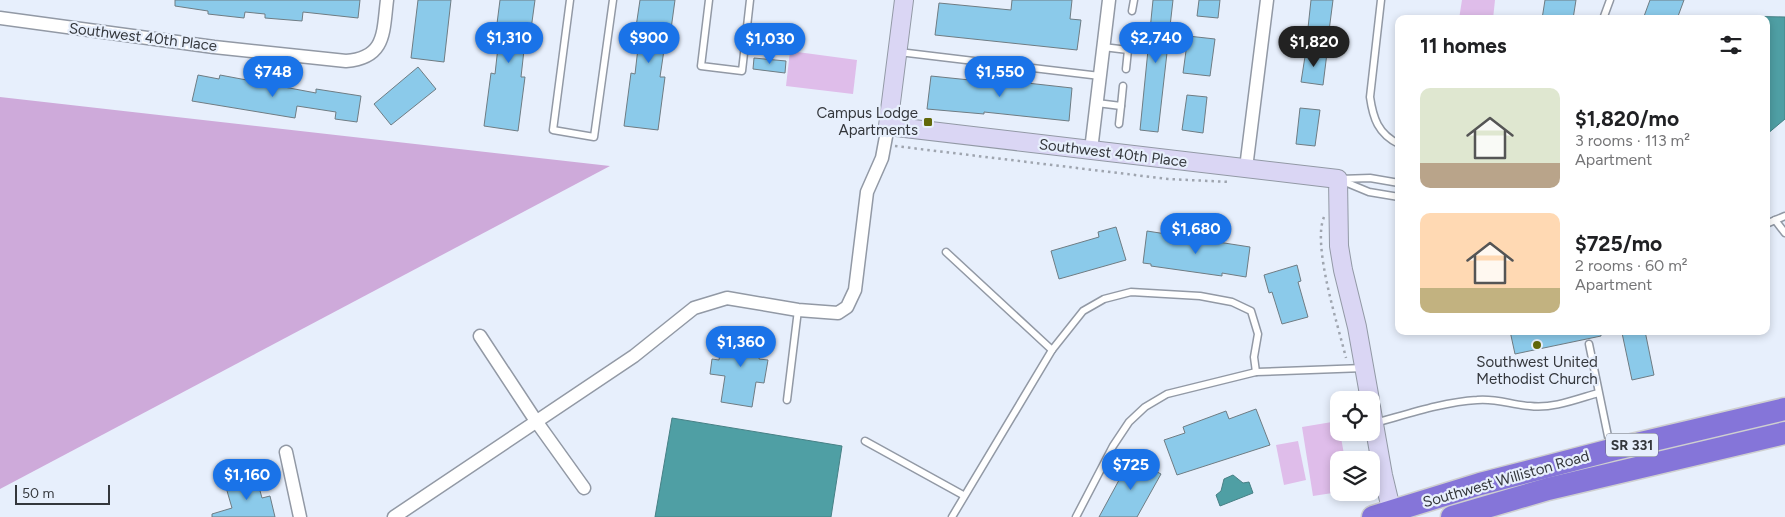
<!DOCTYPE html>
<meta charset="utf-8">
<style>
:root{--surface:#fff;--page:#f2f2f2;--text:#202124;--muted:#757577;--accent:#1a73e8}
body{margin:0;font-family:Figtree,sans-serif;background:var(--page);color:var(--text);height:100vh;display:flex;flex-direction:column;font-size:19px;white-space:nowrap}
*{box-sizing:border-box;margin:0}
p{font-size:16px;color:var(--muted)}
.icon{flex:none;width:28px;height:28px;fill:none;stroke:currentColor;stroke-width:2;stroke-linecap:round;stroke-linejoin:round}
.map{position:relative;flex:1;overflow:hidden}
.side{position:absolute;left:1395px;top:15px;width:375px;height:320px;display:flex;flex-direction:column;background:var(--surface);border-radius:10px;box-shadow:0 2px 8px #0003}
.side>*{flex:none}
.tools{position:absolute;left:1330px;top:391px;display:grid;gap:10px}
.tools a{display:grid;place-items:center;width:50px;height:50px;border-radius:10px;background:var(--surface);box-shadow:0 2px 8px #0003;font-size:25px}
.scale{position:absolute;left:15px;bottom:12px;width:95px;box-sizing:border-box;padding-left:5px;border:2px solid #34373c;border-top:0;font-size:14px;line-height:18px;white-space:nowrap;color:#34373c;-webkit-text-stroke:4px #e7effc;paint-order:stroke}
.price{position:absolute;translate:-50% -42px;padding:0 11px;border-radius:18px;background:var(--accent);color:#fff;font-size:16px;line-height:32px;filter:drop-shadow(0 1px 2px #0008)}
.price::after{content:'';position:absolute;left:50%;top:30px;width:15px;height:11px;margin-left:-8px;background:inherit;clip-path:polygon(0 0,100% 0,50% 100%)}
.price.current{background:#222;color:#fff}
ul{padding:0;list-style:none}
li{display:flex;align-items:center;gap:15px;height:125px;padding:0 25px}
li span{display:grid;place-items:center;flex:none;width:140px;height:100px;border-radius:10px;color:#555}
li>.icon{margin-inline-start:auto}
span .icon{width:60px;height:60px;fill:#fffc;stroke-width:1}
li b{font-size:21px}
h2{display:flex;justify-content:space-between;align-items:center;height:60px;padding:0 25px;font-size:21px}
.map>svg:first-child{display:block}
.green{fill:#dfbdea}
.forest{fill:#ceaada}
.water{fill:#4f9fa4;stroke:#478085}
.building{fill:#8bcaea;stroke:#6f7c83}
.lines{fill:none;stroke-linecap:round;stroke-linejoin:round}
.lane-casing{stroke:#9299a5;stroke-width:9}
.street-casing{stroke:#9299a5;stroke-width:15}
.secondary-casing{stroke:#9299a5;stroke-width:20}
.highway-casing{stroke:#cecfd0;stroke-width:25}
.path{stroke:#9fa5af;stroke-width:2.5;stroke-dasharray:2.5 4;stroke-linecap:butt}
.lane{stroke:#fff;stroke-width:6}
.street{stroke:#fff;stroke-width:12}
.secondary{stroke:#dad6f4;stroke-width:18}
.highway{stroke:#8575d9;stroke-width:22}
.poi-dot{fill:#61680a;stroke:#e7effc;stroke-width:2}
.labels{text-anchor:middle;stroke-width:4.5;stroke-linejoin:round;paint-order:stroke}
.shield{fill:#e7effc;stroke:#6a6e76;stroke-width:1}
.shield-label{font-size:14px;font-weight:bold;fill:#34373c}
.street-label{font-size:15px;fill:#34373c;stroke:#e7effc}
.poi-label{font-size:15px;fill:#34373c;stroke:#e7effc;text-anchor:end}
</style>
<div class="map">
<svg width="1785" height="517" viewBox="0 0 1785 517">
<rect width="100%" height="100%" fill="#e7effc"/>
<g class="green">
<polygon points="1462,0 1495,0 1493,19 1459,19"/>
<polygon points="790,51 857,60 853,94 786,86"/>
<polygon points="1338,421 1345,460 1339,460 1339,492 1313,496 1302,427"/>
<polygon points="1298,441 1306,480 1284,485 1276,445"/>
</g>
<polygon class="forest" points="0,97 610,166 0,489"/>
<g class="water">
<polygon points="1734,16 1785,17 1785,119 1766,135 1766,19 1728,19"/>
<polygon points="672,418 842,446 831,517 655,517"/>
<polygon points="1233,475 1243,483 1249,482 1253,493 1220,506 1216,495 1221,491 1224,479"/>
</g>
<g class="building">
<polygon points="175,0 360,0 358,18 303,12 302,21 265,18 265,14 245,12 244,18 208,14 208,11 175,6"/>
<polygon points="418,0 451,0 444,62 411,58"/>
<polygon points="500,0 535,0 528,51 524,50 521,77 525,77 518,131 484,126 491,73 495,74 498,47 494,47"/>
<polygon points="640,0 675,0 668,51 664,50 660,77 665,77 658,130 624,126 631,73 635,74 638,48 633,47"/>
<polygon points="1012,0 1072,0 1070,19 1081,20 1077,50 935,35 939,3 1011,10"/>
<polygon points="1153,0 1173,0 1158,132 1140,130"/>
<polygon points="1199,0 1220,0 1218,18 1197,16"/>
<polygon points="1311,0 1333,0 1329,31 1308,28"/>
<polygon points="1545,0 1576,0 1573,19 1542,19"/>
<polygon points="1650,0 1684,0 1677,19 1643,19"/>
<polygon points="1188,36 1215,39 1210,76 1183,73"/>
<polygon points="1306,50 1327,53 1323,85 1301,82"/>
<polygon points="754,58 786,61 785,73 753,69"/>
<polygon points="418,67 436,89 391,125 374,104"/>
<polygon points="198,75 219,79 220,75 316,93 316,89 361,96 357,122 335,119 336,112 297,106 295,118 192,101"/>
<polygon points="931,76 999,83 1000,80 1072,88 1069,121 984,112 984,114 927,109"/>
<polygon points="1187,95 1207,97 1203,133 1182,130"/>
<polygon points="1300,108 1320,110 1315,146 1296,144"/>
<polygon points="1116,227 1126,260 1059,279 1051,251 1099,237 1098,232"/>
<polygon points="1147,231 1250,247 1246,277 1222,273 1222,276 1151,266 1151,264 1143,263"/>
<polygon points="1297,265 1301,281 1298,282 1308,317 1282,324 1272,292 1269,293 1264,275"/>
<polygon points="730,330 762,335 759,359 768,360 764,383 756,382 752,407 721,402 725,376 710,374 712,359 719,360 720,354 726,355"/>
<polygon points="1510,331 1601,331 1601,336 1515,354"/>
<polygon points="1631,331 1645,331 1654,375 1632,380 1622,333"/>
<polygon points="1256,409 1270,445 1177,475 1164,440 1185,433 1183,427 1226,411 1229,419"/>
<polygon points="1131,458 1161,474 1137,517 1099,517"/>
<polygon points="256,476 262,498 270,496 275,517 212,517 212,514 232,508 225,484"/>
</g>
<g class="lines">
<defs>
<g id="lane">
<polyline points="570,0 553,130 594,137 613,0"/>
<polyline points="709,0 701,66 742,71 750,0"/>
<path d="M1381 0 1370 97C1373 118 1378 134 1399 144"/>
<polyline points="1132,11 1134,0"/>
<polyline points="1603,19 1610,0"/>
<polyline points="1103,47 1128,50 1130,35"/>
<polyline points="899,52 1100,76"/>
<polyline points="1126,69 1128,50"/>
<polyline points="1097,103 1121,106 1123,86"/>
<polyline points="1119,124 1121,106"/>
<polyline points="1340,179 1370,178 1399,183"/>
<polyline points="1340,180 1369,192 1399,197"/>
<polyline points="1775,220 1785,233"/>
<polyline points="1766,224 1785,216"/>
<polyline points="946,252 1052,350"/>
<polyline points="1589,344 1610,446"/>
<polyline points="787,400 798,310"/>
<path d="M1375 423C1408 414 1443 402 1477 400 1496 398 1512 405 1530 406 1552 409 1577 399 1598 393"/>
<polyline points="865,441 963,495"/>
<polyline points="952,517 1052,350 1083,311 1104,299 1131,292 1200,296 1232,302 1251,311 1258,334 1254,357 1256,372"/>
<polyline points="1076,517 1113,446 1129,422 1145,407 1167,394 1256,372 1364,368"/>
</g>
<g id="street">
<path d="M0 18 214 47 346 61C386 58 383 32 387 0"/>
<polyline points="1091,150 1109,0"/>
<polyline points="1246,168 1267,0"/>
<polyline points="480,336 536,421 584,488"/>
<polyline points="286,452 300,517"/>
<polyline points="394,517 634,356 694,308 727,298 798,310 838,313 847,307 855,290 867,192 882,158 888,126"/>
</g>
<g id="secondary">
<polyline points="904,0 888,126 1338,179 1339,246 1343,270 1357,327 1370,400"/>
<polyline points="1371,407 1383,475 1393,517"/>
</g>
<g id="highway">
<polyline points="1373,517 1480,484 1611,450 1785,409"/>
<polyline points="1452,517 1548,489 1785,433"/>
</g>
</defs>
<use href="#lane" class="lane-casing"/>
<use href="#street" class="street-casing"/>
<use href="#secondary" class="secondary-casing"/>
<use href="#highway" class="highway-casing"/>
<g class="path">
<polyline points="895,146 1168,179 1230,182"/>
<path d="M1324 217C1312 245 1338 325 1346 358"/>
<polyline points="1349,400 1353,393"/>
</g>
<use href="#lane" class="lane"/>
<use href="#street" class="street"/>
<use href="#secondary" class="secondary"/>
<use href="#highway" class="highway"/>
</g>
<g class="poi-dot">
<rect x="923" y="117" width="10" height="10" rx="2.5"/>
<circle cx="1537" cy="345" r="5"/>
</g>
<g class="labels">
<rect class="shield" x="1606" y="433.5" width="52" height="23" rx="4"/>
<g class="shield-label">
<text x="1632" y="450">SR 331</text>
</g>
<g class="street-label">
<text transform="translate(143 37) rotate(7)" y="5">Southwest 40th Place</text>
<text transform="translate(1113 153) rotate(7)" y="5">Southwest 40th Place</text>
<text transform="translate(1506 479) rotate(-16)" y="5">Southwest Williston Road</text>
</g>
<g class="poi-label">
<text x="918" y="118">Campus Lodge<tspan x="918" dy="17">Apartments</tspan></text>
<text x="1537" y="367" text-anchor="middle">Southwest United<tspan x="1537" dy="17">Methodist Church</tspan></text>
</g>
</g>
</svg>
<div class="tools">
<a><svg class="icon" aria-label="locate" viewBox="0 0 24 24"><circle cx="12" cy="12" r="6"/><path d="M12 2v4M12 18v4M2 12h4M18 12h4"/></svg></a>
<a><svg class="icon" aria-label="layers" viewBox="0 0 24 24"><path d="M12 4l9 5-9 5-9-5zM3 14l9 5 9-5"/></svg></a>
</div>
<div class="scale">50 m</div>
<b class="price" style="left:509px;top:64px">$1,310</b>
<b class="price" style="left:649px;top:64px">$900</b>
<b class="price" style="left:1156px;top:64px">$2,740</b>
<b class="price" style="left:770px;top:65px">$1,030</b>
<b class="price current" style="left:1314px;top:68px">$1,820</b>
<b class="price" style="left:273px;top:98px">$748</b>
<b class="price" style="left:1000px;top:98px">$1,550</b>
<b class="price" style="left:1196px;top:255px">$1,680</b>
<b class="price" style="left:741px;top:368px">$1,360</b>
<b class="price" style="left:1131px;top:491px">$725</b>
<b class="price" style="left:247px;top:501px">$1,160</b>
<section class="side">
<h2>11 homes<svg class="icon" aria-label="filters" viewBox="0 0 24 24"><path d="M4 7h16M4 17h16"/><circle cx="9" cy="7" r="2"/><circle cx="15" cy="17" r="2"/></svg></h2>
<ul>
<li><span style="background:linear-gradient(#dfe7d0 75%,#b9a48a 0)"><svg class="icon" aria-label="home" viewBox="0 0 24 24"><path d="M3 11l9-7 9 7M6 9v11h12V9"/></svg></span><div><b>$1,820/mo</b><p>3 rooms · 113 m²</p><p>Apartment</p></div></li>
<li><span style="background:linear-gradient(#ffd9b3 75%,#c2b280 0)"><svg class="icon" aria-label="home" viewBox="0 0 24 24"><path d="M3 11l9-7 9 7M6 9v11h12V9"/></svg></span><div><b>$725/mo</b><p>2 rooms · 60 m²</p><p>Apartment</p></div></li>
</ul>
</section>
</div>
